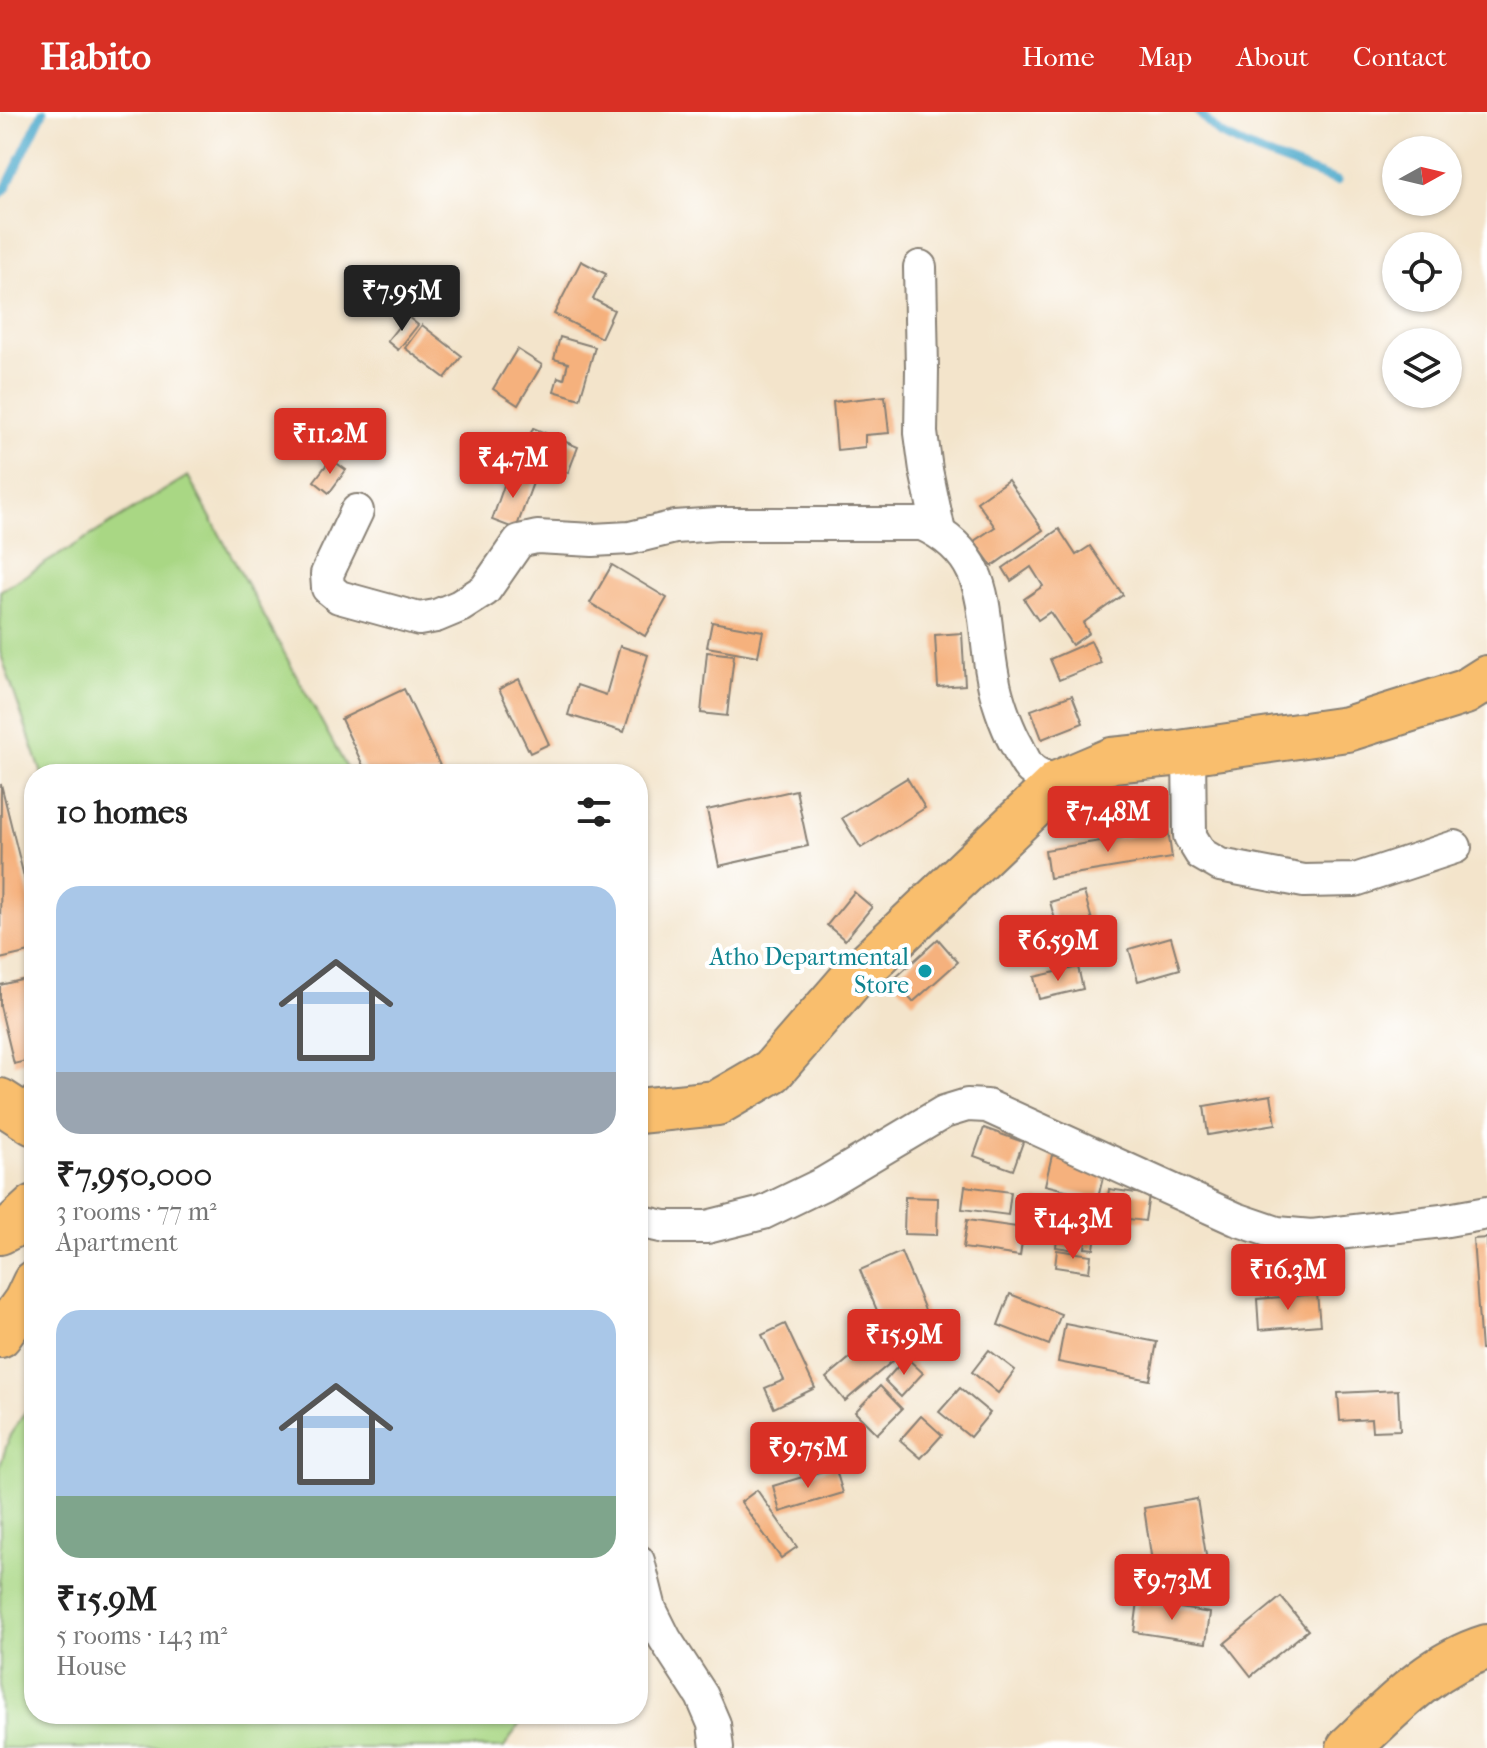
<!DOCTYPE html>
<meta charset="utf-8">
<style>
:root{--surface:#fff;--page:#f2f2f2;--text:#222;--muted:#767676;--accent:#d93025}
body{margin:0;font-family:"IM FELL French Canon",serif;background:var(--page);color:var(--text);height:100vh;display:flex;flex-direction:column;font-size:30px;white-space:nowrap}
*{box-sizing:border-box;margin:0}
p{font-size:26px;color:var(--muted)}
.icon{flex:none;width:44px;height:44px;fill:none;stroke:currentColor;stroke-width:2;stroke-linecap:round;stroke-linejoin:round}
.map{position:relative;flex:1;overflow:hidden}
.panel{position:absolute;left:24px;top:652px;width:624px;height:960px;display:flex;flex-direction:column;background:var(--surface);border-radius:32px;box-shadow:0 2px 6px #0004}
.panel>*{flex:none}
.needle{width:52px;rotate:82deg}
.tools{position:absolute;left:1382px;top:24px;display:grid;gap:16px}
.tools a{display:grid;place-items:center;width:80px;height:80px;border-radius:50%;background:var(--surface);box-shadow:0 2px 6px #0004;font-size:40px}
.price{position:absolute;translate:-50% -68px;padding:0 18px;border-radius:8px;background:var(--accent);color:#fff;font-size:26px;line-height:52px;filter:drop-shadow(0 2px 4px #0008)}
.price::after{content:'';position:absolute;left:50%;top:48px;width:24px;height:18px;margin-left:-12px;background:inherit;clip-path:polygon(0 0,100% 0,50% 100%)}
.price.active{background:#222;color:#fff}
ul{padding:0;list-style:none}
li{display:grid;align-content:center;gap:16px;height:424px;padding:0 32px}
li span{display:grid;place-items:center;height:248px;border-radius:24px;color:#555}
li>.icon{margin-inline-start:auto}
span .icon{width:144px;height:144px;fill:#fffc;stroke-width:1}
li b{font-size:34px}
h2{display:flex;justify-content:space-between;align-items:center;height:96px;padding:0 32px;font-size:34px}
header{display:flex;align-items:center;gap:48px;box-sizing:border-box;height:112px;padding:0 40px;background:var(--accent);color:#fff}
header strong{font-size:38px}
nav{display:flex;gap:44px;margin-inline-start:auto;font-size:28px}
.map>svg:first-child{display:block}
.green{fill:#a9d784;stroke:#627a50;stroke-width:2}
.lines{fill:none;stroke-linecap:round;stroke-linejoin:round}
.stream{stroke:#4ca9cb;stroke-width:9}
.building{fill:#f5b17d}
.minor-casing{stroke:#888074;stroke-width:36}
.major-casing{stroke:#888074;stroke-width:46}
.highway-casing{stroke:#888074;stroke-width:48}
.minor{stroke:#fff;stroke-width:32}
.major{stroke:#f9be6d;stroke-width:42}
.highway{stroke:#f9be6d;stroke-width:44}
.culture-dot{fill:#0f9aa8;stroke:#fff;stroke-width:3}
.labels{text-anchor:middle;stroke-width:8;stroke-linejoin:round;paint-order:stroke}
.culture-label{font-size:24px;fill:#0d838f;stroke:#fff;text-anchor:end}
</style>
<header>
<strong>Habito</strong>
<nav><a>Home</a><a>Map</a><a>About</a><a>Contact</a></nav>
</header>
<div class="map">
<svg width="1487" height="1636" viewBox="0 0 1487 1636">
<rect width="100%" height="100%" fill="#fff"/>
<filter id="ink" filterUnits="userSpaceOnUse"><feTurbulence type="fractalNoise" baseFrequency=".0125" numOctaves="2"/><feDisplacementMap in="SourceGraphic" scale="16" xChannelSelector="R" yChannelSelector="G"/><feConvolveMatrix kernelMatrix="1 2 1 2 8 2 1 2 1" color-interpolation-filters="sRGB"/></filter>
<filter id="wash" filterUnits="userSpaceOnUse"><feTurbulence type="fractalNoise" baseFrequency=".006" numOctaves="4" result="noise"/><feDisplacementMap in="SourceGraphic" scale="32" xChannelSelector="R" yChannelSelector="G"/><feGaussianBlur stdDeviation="1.8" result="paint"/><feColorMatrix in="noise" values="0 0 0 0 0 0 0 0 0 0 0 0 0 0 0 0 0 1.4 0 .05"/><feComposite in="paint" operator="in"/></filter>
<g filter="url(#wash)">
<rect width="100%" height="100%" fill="#f3e4cb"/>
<g class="green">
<polygon points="188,364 350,662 42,662 0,540 0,479"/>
<polygon points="34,1287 34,1602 526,1602 504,1636 0,1636 0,1354 10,1323"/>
</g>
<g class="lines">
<g class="stream">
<polyline points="1198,0 1220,22 1256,39 1337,69"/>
<polyline points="0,82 6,76 43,0"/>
</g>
</g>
<g id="blocks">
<g class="building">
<polygon points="581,149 606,162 593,187 614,198 601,226 554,202"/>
<polygon points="407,204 418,213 398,238 387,229"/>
<polygon points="422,213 462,244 445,266 405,236"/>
<polygon points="560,225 595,235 580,287 554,279 558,265 564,267 568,251 554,247"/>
<polygon points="517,237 542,253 518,293 493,277"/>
<polygon points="885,284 889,321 865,323 865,335 837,338 833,290"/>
<polygon points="533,316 578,335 568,361 522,342"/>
<polygon points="331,347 346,358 329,381 314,369"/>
<polygon points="509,359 534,368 516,417 492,408"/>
<polygon points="1008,368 1043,418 992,454 974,429 995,415 977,390"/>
<polygon points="1059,417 1076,443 1090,434 1123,483 1083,511 1089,521 1072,533 1050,500 1038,508 1024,487 1043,474 1031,455 1011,469 1003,456"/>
<polygon points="612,453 667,486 645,524 590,491"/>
<polygon points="712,510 763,519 758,544 707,535"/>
<polygon points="962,521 965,573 938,575 935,523"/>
<polygon points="1091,529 1101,551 1059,568 1050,547"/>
<polygon points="620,534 648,543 624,620 568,603 577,573 606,583"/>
<polygon points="707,540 734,543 727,604 701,601"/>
<polygon points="519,567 549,632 530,641 499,577"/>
<polygon points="404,577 444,662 367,662 341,607"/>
<polygon points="1072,583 1083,611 1042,627 1031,598"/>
<polygon points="907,666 925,696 861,736 842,706"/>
<polygon points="1,672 34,805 34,839 0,847"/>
<polygon points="796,678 808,734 719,754 707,698"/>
<polygon points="1168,718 1172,746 1049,766 1045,738"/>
<polygon points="854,780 872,795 845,828 827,813"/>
<polygon points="1084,780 1102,844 1068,854 1050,790"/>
<polygon points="1171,825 1180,857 1138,869 1129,837"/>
<polygon points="938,827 958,850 913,890 893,868"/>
<polygon points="1078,855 1083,877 1039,887 1034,865"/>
<polygon points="34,865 34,947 14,952 0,894 0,873"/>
<polygon points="1271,983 1276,1012 1208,1023 1204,994"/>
<polygon points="984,1016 1023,1030 1013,1058 974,1044"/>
<polygon points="1052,1043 1105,1057 1098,1086 1045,1073"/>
<polygon points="965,1074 1011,1080 1008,1103 962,1097"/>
<polygon points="1109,1077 1149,1083 1145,1109 1129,1107 1126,1127 1103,1123"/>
<polygon points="905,1085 938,1086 937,1123 904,1122"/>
<polygon points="1036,1088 1056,1091 1054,1105 1034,1103"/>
<polygon points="1062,1089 1082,1091 1076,1138 1056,1135"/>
<polygon points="1090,1097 1099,1098 1094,1137 1085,1136"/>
<polygon points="967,1108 1024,1116 1020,1144 963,1136"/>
<polygon points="1487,1126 1487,1238 1481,1238 1473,1127"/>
<polygon points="1057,1138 1091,1143 1089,1160 1055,1155"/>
<polygon points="901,1140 927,1203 886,1220 860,1158"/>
<polygon points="1010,1182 1061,1202 1049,1233 998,1213"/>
<polygon points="1317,1182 1320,1213 1259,1218 1257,1187"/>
<polygon points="785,1212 815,1276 774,1296 765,1276 784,1268 762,1223"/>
<polygon points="1065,1212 1157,1230 1150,1268 1058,1250"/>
<polygon points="876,1224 895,1247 845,1289 826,1266"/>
<polygon points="989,1238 1015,1258 998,1281 972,1260"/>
<polygon points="906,1245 923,1261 901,1285 885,1269"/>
<polygon points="880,1274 902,1297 877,1322 855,1300"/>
<polygon points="960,1276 990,1301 970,1325 939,1300"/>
<polygon points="1398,1278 1400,1318 1372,1319 1371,1307 1340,1309 1338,1281"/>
<polygon points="921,1304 942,1323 921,1346 900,1328"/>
<polygon points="835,1355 843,1381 780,1400 773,1374"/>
<polygon points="757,1378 797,1435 781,1446 741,1390"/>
<polygon points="1197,1387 1209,1462 1155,1470 1144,1396"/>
<polygon points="1281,1485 1308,1518 1251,1564 1225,1531"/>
<polygon points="1138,1489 1210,1501 1206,1531 1134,1520"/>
</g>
</g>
</g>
<g filter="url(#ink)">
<use href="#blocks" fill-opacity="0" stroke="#888074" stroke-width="2"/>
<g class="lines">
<defs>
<g id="minor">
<polyline points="920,155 922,257 921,321 926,358 939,420"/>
<path d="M357 399 327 462 328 476 339 485 419 507 436 504 460 494 485 478 519 429 537 425 593 428 630 426 675 415 717 412H922C994 445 980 502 993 566 996 585 1006 613 1015 630 1020 638 1024 651 1031 657 1037 663 1050 667 1058 671"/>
<polyline points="1189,639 1190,724 1201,742 1220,753 1304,769 1355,768 1455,735"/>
<polyline points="638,1109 665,1115 707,1115 763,1101 823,1072 944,1000 967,993 987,994 1236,1107 1277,1121 1312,1124 1442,1109 1487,1101"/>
<polyline points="638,1449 650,1497 665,1527 702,1584 714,1612 717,1636"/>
</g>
<g id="major">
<polyline points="0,1121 10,1116 34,1094"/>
<polyline points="0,1224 25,1189 34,1170"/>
</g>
<g id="highway">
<polyline points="0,989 34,1011"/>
<polyline points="638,999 717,991 772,959 851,868 1058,671 1112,648 1172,642 1347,617 1465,580 1487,566"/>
<path d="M1349 1636C1390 1597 1431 1552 1487 1535"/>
</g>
</defs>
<use href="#minor" class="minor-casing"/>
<use href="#major" class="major-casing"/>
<use href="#highway" class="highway-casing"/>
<use href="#minor" class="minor"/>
<use href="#major" class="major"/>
<use href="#highway" class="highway"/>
</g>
</g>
<circle class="culture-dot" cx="925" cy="859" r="8"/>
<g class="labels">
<g class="culture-label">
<text x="909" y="853">Atho Departmental<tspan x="909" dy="28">Store</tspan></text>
</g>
</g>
</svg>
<div class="tools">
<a><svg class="needle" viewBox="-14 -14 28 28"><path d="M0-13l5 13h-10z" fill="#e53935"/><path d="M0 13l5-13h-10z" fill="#767676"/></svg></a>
<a><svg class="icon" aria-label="locate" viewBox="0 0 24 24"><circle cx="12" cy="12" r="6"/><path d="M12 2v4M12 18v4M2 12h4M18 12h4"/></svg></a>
<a><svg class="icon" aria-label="layers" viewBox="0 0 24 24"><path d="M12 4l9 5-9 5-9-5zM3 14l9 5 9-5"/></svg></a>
</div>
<b class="price active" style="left:402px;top:221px">₹7.95M</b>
<b class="price" style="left:330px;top:364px">₹11.2M</b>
<b class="price" style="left:513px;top:388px">₹4.7M</b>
<b class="price" style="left:1108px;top:742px">₹7.48M</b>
<b class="price" style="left:1058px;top:871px">₹6.59M</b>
<b class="price" style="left:1073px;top:1149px">₹14.3M</b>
<b class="price" style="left:1288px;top:1200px">₹16.3M</b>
<b class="price" style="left:904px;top:1265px">₹15.9M</b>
<b class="price" style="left:808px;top:1378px">₹9.75M</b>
<b class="price" style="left:1172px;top:1510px">₹9.73M</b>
<section class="panel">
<h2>10 homes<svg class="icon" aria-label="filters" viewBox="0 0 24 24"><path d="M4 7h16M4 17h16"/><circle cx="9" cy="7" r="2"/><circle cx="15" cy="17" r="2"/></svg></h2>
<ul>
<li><span style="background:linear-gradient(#a9c7e8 75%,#9aa5b1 0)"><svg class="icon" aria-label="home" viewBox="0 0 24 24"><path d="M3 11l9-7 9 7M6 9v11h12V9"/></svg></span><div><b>₹7,950,000</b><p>3 rooms · 77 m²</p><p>Apartment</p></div></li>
<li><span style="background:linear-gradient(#a9c7e8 75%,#7fa58c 0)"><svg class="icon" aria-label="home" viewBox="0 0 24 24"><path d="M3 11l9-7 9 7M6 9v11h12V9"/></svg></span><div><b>₹15.9M</b><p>5 rooms · 143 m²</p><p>House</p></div></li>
</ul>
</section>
</div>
